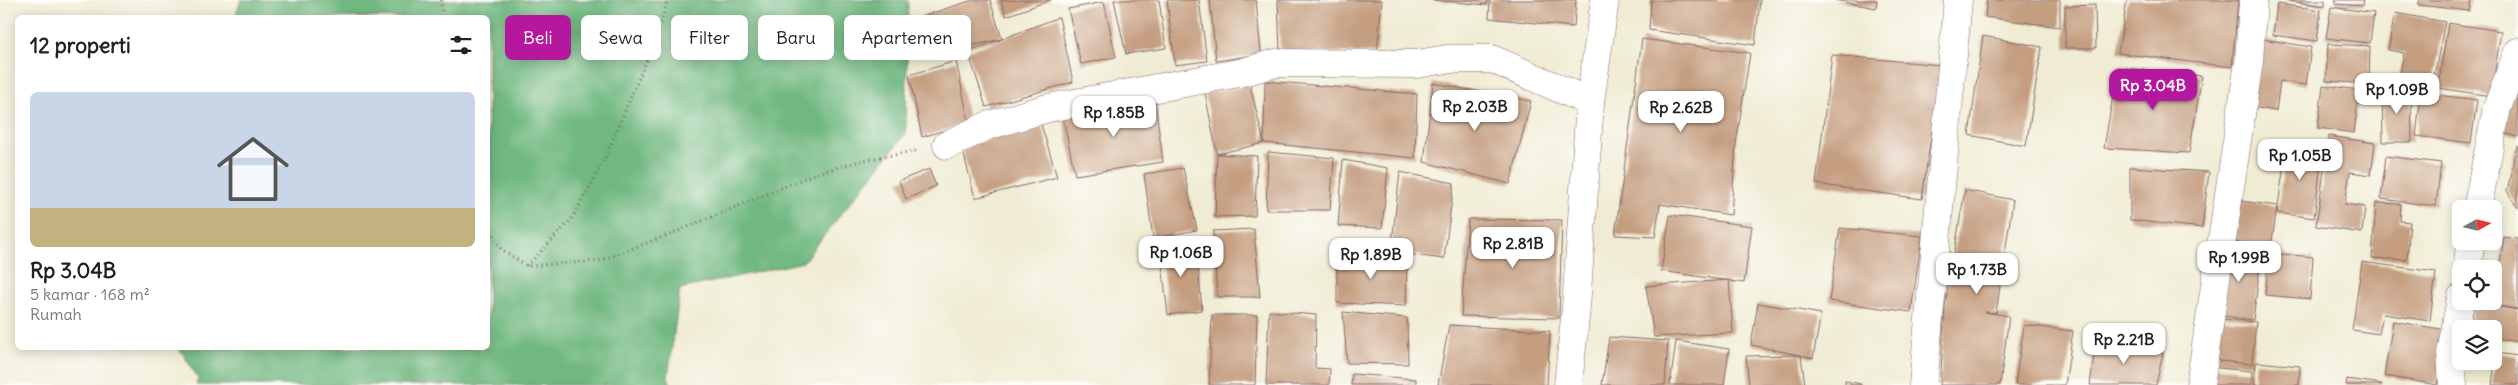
<!DOCTYPE html>
<html lang="id">
<meta charset="utf-8">
<style>
:root{--surface:#fff;--page:#f2f2f2;--text:#222;--muted:#767676;--line:#e0e0e0;--accent:#b5179e}
body{margin:0;font-family:Delius,sans-serif;background:var(--page);color:var(--text);height:100vh;display:flex;flex-direction:column;font-size:19px;white-space:nowrap}
*{box-sizing:border-box;margin:0}
p{font-size:16px;color:var(--muted)}
.icon{flex:none;width:28px;height:28px;fill:none;stroke:currentColor;stroke-width:2;stroke-linecap:round;stroke-linejoin:round}
.map{position:relative;flex:1;overflow:hidden}
.side{position:absolute;left:15px;top:15px;width:475px;height:335px;display:flex;flex-direction:column;background:var(--surface);border-radius:8px;box-shadow:0 2px 12px #0003}
.side>*{flex:none}
.banner{position:absolute;left:505px;top:15px;width:475px;height:45px;display:flex;gap:10px}
.needle{width:32px;rotate:82deg}
.tools{position:absolute;left:2452px;top:200px;display:grid;gap:10px}
.tools a{display:grid;place-items:center;width:50px;height:50px;border-radius:8px;background:var(--surface);box-shadow:0 2px 12px #0003;font-size:25px}
.price{position:absolute;translate:-50% -42px;padding:0 11px;border-radius:10px;background:#fff;color:#222;font-size:16px;line-height:32px;filter:drop-shadow(0 1px 2px #0008)}
.price::after{content:'';position:absolute;left:50%;top:30px;width:15px;height:11px;margin-left:-8px;background:inherit;clip-path:polygon(0 0,100% 0,50% 100%)}
.price.current{background:var(--accent);color:#fff}
ul{padding:0;list-style:none}
li{display:grid;align-content:center;gap:10px;height:265px;padding:0 15px}
li+li{border-top:1px solid var(--line)}
li span{display:grid;place-items:center;height:155px;border-radius:8px;color:#555}
li>.icon{margin-inline-start:auto}
span .icon{width:90px;height:90px;fill:#fffc;stroke-width:1}
li b{font-size:21px}
h2{display:flex;justify-content:space-between;align-items:center;height:60px;padding:0 15px;font-size:21px}
.chip{padding:0 18px;border-radius:8px;background:var(--surface);box-shadow:0 2px 12px #0003;font-size:18px;line-height:45px}
.chip.current{background:var(--accent);color:#fff}
.map>svg:first-child{display:block}
.forest{fill:#6fb880;stroke:#5c6c56}
.building{fill:#c59e80}
.lines{fill:none;stroke-linecap:round;stroke-linejoin:round}
.minor-casing{stroke:#846766;stroke-width:29}
.path{stroke:#846766;stroke-width:3;stroke-dasharray:1 4;stroke-linecap:butt}
.minor{stroke:#fff;stroke-width:28}
</style>
<div class="map">
<svg width="2518" height="385" viewBox="0 0 2518 385">
<rect width="100%" height="100%" fill="#fdfcf7"/>
<filter id="ink" filterUnits="userSpaceOnUse"><feTurbulence type="fractalNoise" baseFrequency=".02" numOctaves="2"/><feDisplacementMap in="SourceGraphic" scale="10" xChannelSelector="R" yChannelSelector="G"/><feConvolveMatrix kernelMatrix="1 2 1 2 8 2 1 2 1" color-interpolation-filters="sRGB"/></filter>
<filter id="wash" filterUnits="userSpaceOnUse"><feTurbulence type="fractalNoise" baseFrequency=".0096" numOctaves="4" result="noise"/><feDisplacementMap in="SourceGraphic" scale="20" xChannelSelector="R" yChannelSelector="G"/><feGaussianBlur stdDeviation="1.12" result="paint"/><feColorMatrix in="noise" values="0 0 0 0 0 0 0 0 0 0 0 0 0 0 0 0 0 1.4 0 .05"/><feComposite in="paint" operator="in"/></filter>
<g filter="url(#wash)">
<rect width="100%" height="100%" fill="#f0ecd4"/>
<polygon class="forest" points="241,0 908,0 906,133 803,262 680,289 668,377 671,385 196,385 198,378 179,348 488,348 488,18 235,17"/>
<g id="blocks">
<g class="building">
<polygon points="973,0 990,0 1002,39 1059,17 1073,82 986,107 968,51 1002,39 929,55 920,17"/>
<polygon points="1001,0 1051,0 1006,16"/>
<polygon points="1114,0 1159,0 1166,48 1126,54"/>
<polygon points="1167,0 1199,0 1207,61 1175,65"/>
<polygon points="1210,0 1256,0 1261,54 1216,61"/>
<polygon points="1278,0 1382,0 1377,53 1280,52"/>
<polygon points="1431,0 1488,0 1487,5"/>
<polygon points="1490,0 1576,0 1574,27 1489,18"/>
<polygon points="1651,0 1760,0 1755,45 1649,30"/>
<polygon points="1835,0 1877,0 1876,8"/>
<polygon points="1987,0 2060,0 2060,27 1985,17"/>
<polygon points="2127,0 2238,0 2232,67 2118,53"/>
<polygon points="2282,0 2325,0 2325,6"/>
<polygon points="2335,0 2363,0 2362,6 2337,4"/>
<polygon points="2419,0 2471,0 2469,11 2419,5"/>
<polygon points="1104,2 1116,57 1081,64 1068,9"/>
<polygon points="2277,4 2321,10 2317,41 2273,35"/>
<polygon points="2095,5 2096,48 2065,48 2065,6"/>
<polygon points="2331,7 2374,13 2370,43 2326,38"/>
<polygon points="2395,13 2445,22 2432,86 2399,79 2404,53 2388,50"/>
<polygon points="2448,23 2501,31 2491,96 2438,88"/>
<polygon points="1983,36 2042,47 2026,146 1969,135"/>
<polygon points="2257,38 2311,47 2306,85 2280,81 2276,111 2246,106"/>
<polygon points="1642,39 1750,53 1736,144 1731,215 1660,204 1655,237 1615,235"/>
<polygon points="2328,44 2370,46 2369,84 2326,81"/>
<polygon points="1832,55 1941,65 1922,199 1816,184"/>
<polygon points="956,61 969,123 922,137 909,75"/>
<polygon points="2118,67 2202,76 2189,153 2104,148"/>
<polygon points="2518,75 2518,137 2500,132"/>
<polygon points="1265,81 1417,94 1415,158 1264,143"/>
<polygon points="1433,83 1531,101 1510,184 1424,162"/>
<polygon points="1250,85 1264,143 1217,154 1205,93"/>
<polygon points="2323,85 2359,90 2354,133 2318,128"/>
<polygon points="2382,89 2411,89 2412,142 2383,142"/>
<polygon points="2421,93 2477,100 2471,143 2416,136"/>
<polygon points="1155,101 1163,162 1075,175 1062,113"/>
<polygon points="1041,124 1057,177 975,198 962,147"/>
<polygon points="2329,136 2375,143 2371,175 2350,172 2345,204 2365,207 2362,233 2316,226"/>
<polygon points="2287,144 2323,149 2314,218 2277,213"/>
<polygon points="2517,146 2518,146 2518,208 2507,191"/>
<polygon points="1268,152 1334,158 1330,210 1266,210"/>
<polygon points="1217,154 1257,156 1255,216 1215,217"/>
<polygon points="2386,156 2441,163 2436,206 2381,199"/>
<polygon points="1343,160 1388,168 1382,228 1338,226"/>
<polygon points="2130,167 2209,172 2202,228 2130,220"/>
<polygon points="1183,168 1197,230 1153,238 1144,174"/>
<polygon points="929,169 936,186 906,199 899,181"/>
<polygon points="1400,172 1454,183 1444,259 1391,252"/>
<polygon points="1965,190 2013,200 1996,313 1985,312 2009,316 2000,385 1940,385 1945,306"/>
<polygon points="2233,200 2277,206 2271,248 2227,241"/>
<polygon points="2376,203 2401,204 2400,221 2410,222 2407,260 2372,258"/>
<polygon points="1670,215 1752,226 1744,283 1661,271"/>
<polygon points="1468,219 1562,220 1559,318 1461,316"/>
<polygon points="1840,228 1922,236 1911,312 1829,301"/>
<polygon points="1254,229 1260,297 1217,297 1213,231"/>
<polygon points="2504,237 2518,239 2518,309 2478,302 2494,301 2494,269 2469,269 2471,260 2500,264"/>
<polygon points="1196,241 1202,310 1168,315 1160,247"/>
<polygon points="2225,246 2262,251 2253,320 2216,315"/>
<polygon points="1337,252 1407,261 1406,306 1337,303"/>
<polygon points="2269,253 2313,257 2310,299 2265,295"/>
<polygon points="2362,262 2436,272 2430,321 2383,314 2379,334 2352,330"/>
<polygon points="1729,280 1733,333 1654,337 1646,286"/>
<polygon points="1758,303 1821,314 1813,358 1751,345"/>
<polygon points="2474,303 2518,310 2518,342 2494,338 2494,329 2470,329"/>
<polygon points="1269,311 1316,315 1315,368 1330,369 1329,385 1266,385"/>
<polygon points="1343,312 1407,318 1408,364 1347,363"/>
<polygon points="1212,315 1257,315 1255,385 1209,385"/>
<polygon points="2211,318 2256,322 2252,364 2208,360"/>
<polygon points="2393,321 2446,330 2437,385 2384,376"/>
<polygon points="1449,325 1550,331 1547,385 1438,385"/>
<polygon points="2024,325 2073,331 2065,385 2015,385"/>
<polygon points="1609,337 1668,341 1665,385 1602,385"/>
<polygon points="2096,339 2163,353 2156,385 2090,385"/>
<polygon points="1676,341 1729,349 1724,385 1670,385"/>
<polygon points="2496,353 2518,356 2518,385 2492,385"/>
<polygon points="1801,355 1805,385 1749,385 1746,356"/>
<polygon points="2256,362 2300,366 2299,385 2254,385"/>
<polygon points="2208,367 2252,371 2251,385 2207,385"/>
<polygon points="1352,374 1416,379 1416,385 1351,385"/>
<polygon points="2347,379 2382,384 2382,385 2346,385"/>
<polygon points="1845,381 1861,384 1861,385 1845,385"/>
</g>
</g>
</g>
<g filter="url(#ink)">
<use href="#blocks" fill-opacity="0" stroke="#846766" stroke-width="1"/>
<g class="lines">
<defs>
<g id="minor">
<polyline points="947,145 987,126 1048,108 1239,73 1276,63 1417,64 1447,59 1492,59 1590,102"/>
<polyline points="2477,209 2497,108 2518,52"/>
<polyline points="2467,269 2471,241"/>
<polyline points="1568,385 1576,308 1590,102 1605,0"/>
<polyline points="1923,385 1958,0"/>
<polyline points="2200,385 2249,62 2253,0"/>
<polyline points="2453,385 2451,353 2461,298"/>
</g>
</defs>
<use href="#minor" class="minor-casing"/>
<g class="path">
<polyline points="441,0 442,18"/>
<polyline points="488,226 501,249 527,266 599,261 671,234 817,173 864,160 916,151"/>
<polyline points="527,266 571,220 603,162 654,43 668,0"/>
</g>
<use href="#minor" class="minor"/>
</g>
</g>
</svg>
<div class="tools">
<a><svg class="needle" viewBox="-14 -14 28 28"><path d="M0-13l5 13h-10z" fill="#e53935"/><path d="M0 13l5-13h-10z" fill="#767676"/></svg></a>
<a><svg class="icon" aria-label="locate" viewBox="0 0 24 24"><circle cx="12" cy="12" r="6"/><path d="M12 2v4M12 18v4M2 12h4M18 12h4"/></svg></a>
<a><svg class="icon" aria-label="layers" viewBox="0 0 24 24"><path d="M12 4l9 5-9 5-9-5zM3 14l9 5 9-5"/></svg></a>
</div>
<b class="price current" style="left:2153px;top:111px">Rp 3.04B</b>
<b class="price" style="left:2397px;top:115px">Rp 1.09B</b>
<b class="price" style="left:1475px;top:132px">Rp 2.03B</b>
<b class="price" style="left:1681px;top:133px">Rp 2.62B</b>
<b class="price" style="left:1114px;top:138px">Rp 1.85B</b>
<b class="price" style="left:2300px;top:181px">Rp 1.05B</b>
<b class="price" style="left:1513px;top:269px">Rp 2.81B</b>
<b class="price" style="left:1181px;top:278px">Rp 1.06B</b>
<b class="price" style="left:1371px;top:280px">Rp 1.89B</b>
<b class="price" style="left:2239px;top:283px">Rp 1.99B</b>
<b class="price" style="left:1977px;top:295px">Rp 1.73B</b>
<b class="price" style="left:2124px;top:365px">Rp 2.21B</b>
<div class="banner">
<a class="chip current">Beli</a>
<a class="chip">Sewa</a>
<a class="chip">Filter</a>
<a class="chip">Baru</a>
<a class="chip">Apartemen</a>
</div>
<section class="side">
<h2>12 properti<svg class="icon" aria-label="filters" viewBox="0 0 24 24"><path d="M4 7h16M4 17h16"/><circle cx="9" cy="7" r="2"/><circle cx="15" cy="17" r="2"/></svg></h2>
<ul>
<li><span style="background:linear-gradient(#c9d6e8 75%,#c2b280 0)"><svg class="icon" aria-label="home" viewBox="0 0 24 24"><path d="M3 11l9-7 9 7M6 9v11h12V9"/></svg></span><div><b>Rp 3.04B</b><p>5 kamar · 168 m²</p><p>Rumah</p></div></li>
</ul>
</section>
</div>
